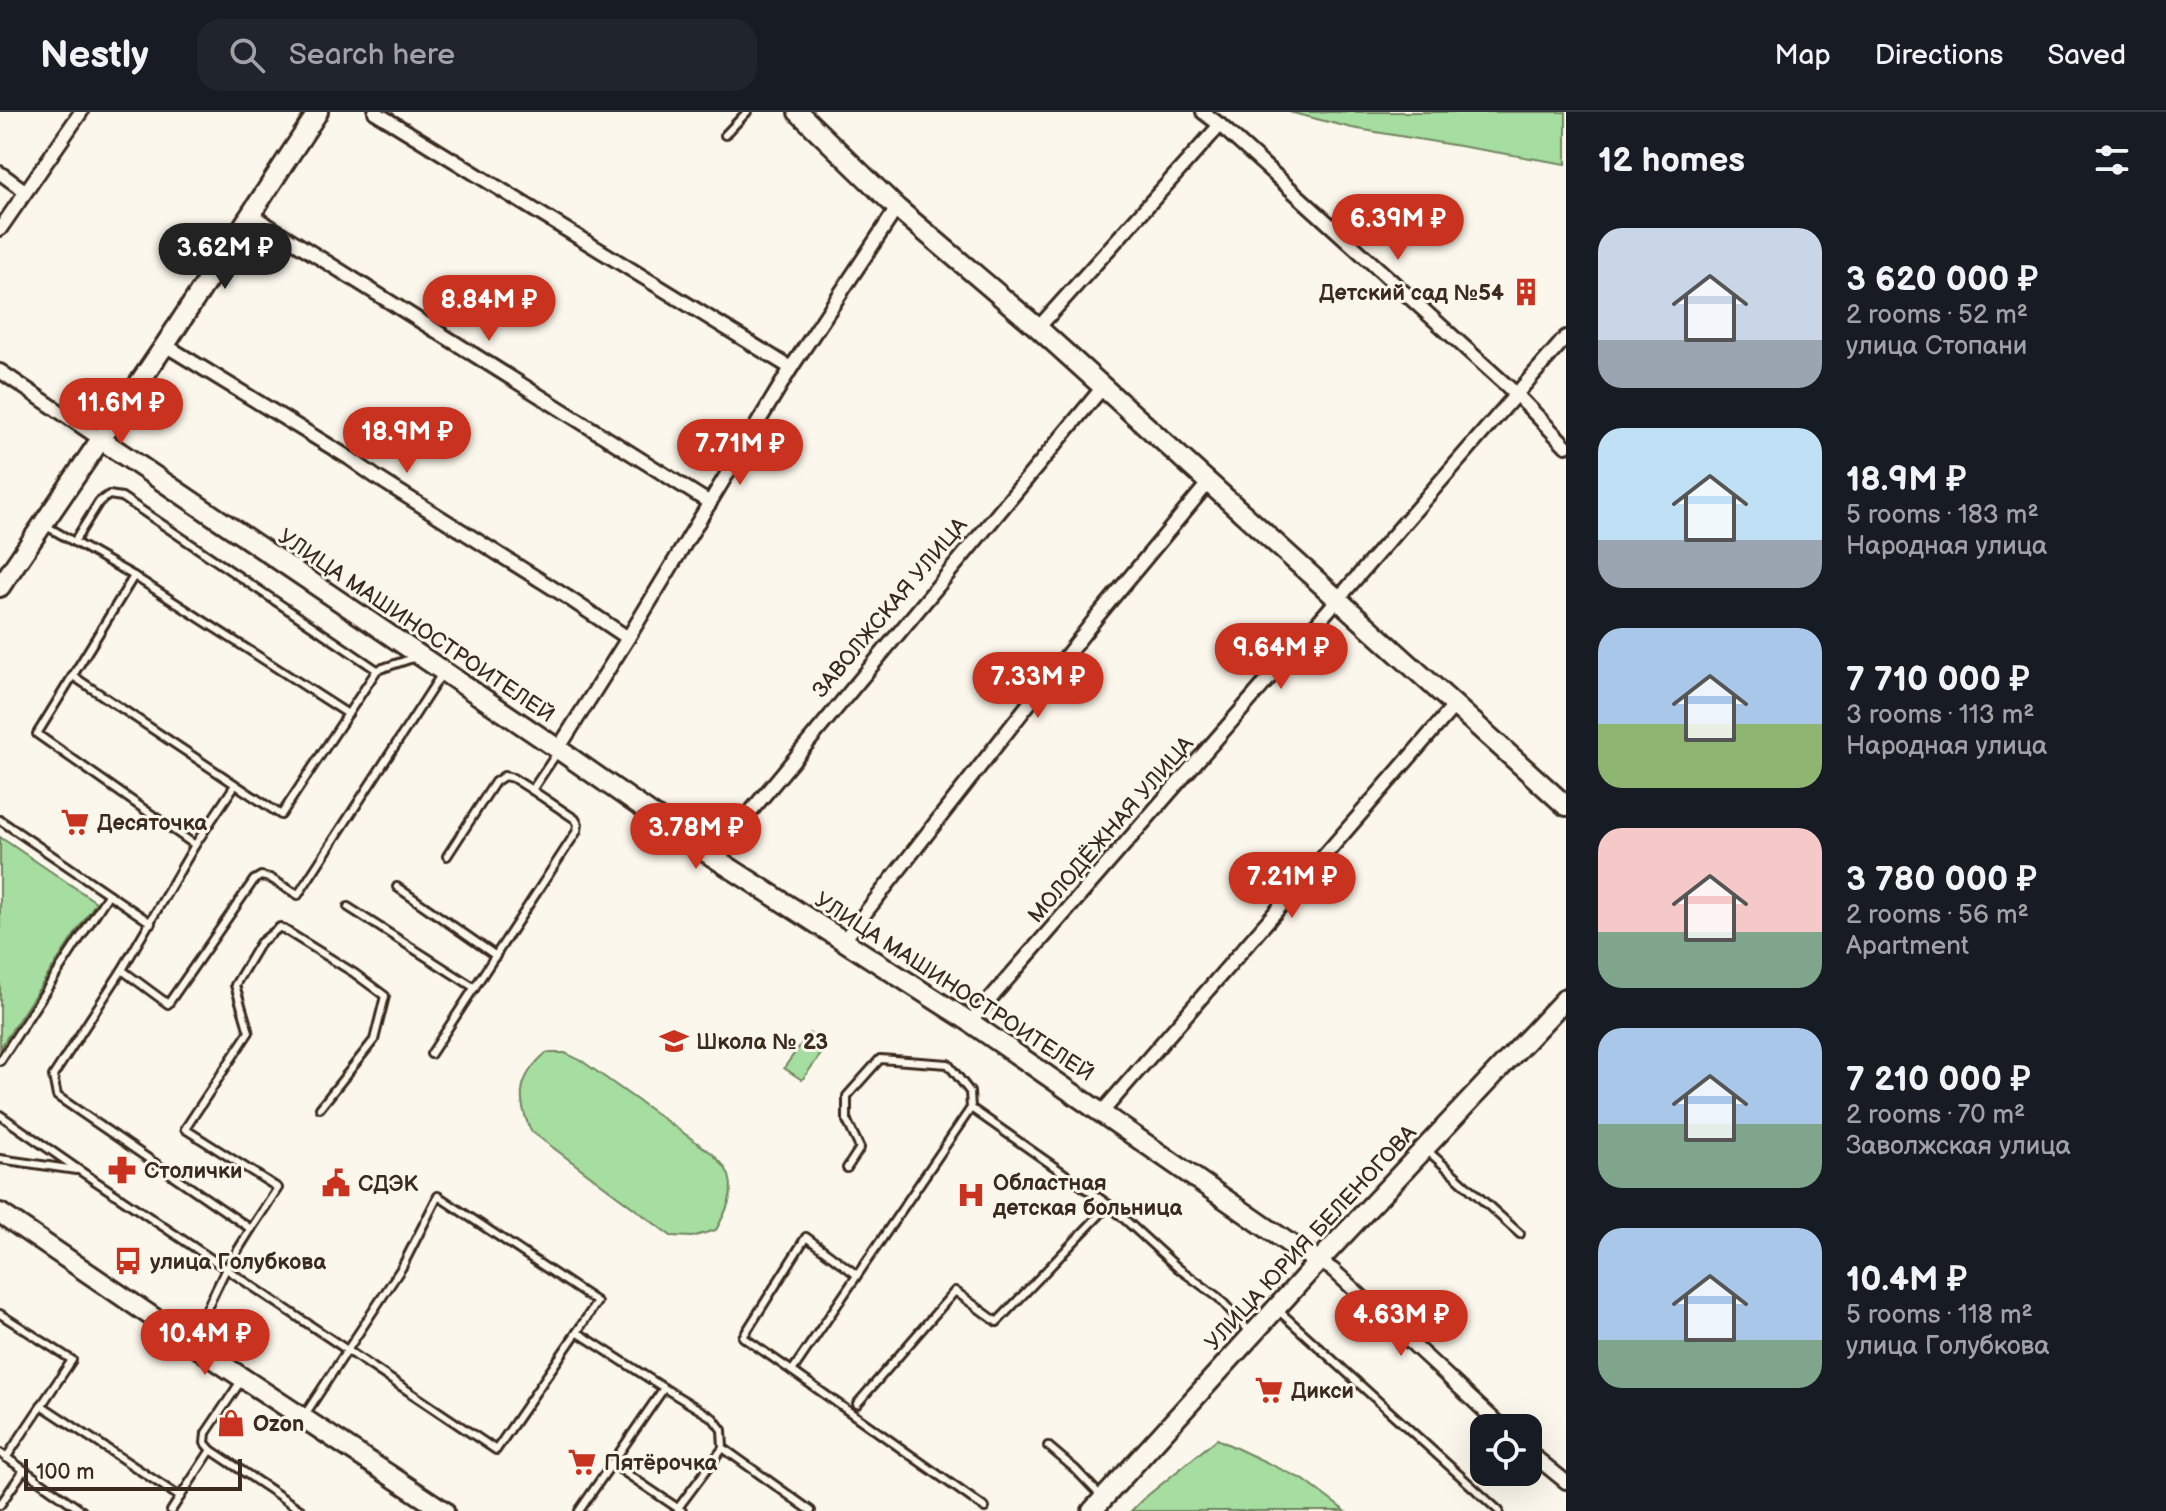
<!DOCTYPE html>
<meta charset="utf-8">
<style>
:root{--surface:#171b24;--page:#20242c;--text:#f1f3f6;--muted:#9ea1a6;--line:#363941;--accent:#c8321e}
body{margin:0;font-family:"Balsamiq Sans",sans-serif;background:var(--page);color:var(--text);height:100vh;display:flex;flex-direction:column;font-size:30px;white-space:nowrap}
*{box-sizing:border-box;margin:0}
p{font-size:26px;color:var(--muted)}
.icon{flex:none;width:44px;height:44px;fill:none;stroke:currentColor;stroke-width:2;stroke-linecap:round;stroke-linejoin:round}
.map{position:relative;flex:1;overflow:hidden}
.sheet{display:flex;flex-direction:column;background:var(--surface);width:600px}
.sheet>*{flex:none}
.fabs{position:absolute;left:1470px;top:1302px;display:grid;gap:16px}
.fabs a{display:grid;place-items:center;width:72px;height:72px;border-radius:16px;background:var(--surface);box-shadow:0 8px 32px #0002;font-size:40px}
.scale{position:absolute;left:24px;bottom:20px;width:218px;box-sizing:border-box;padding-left:8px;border:4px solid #3b2a1e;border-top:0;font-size:22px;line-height:28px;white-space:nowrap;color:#3b2a1e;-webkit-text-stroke:6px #fbf7ec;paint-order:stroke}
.price{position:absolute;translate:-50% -68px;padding:0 18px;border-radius:28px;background:var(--accent);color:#fff;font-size:26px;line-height:52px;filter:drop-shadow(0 2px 4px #0008)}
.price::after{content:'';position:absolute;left:50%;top:48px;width:24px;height:18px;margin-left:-12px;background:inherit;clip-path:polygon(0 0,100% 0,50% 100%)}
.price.active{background:#222;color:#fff}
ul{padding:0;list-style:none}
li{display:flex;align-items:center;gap:24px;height:200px;padding:0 32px}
li span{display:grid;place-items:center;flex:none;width:224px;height:160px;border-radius:24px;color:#555}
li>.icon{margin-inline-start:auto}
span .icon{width:96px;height:96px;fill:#fffc;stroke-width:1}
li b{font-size:34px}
h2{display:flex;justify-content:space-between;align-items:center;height:96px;padding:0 32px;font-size:34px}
header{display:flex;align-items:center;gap:48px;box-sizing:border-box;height:112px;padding:0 40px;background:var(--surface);border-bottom:2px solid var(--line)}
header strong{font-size:38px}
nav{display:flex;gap:44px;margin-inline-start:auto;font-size:28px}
.search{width:560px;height:72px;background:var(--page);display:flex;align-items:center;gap:20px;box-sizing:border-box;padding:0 28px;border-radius:24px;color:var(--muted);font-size:30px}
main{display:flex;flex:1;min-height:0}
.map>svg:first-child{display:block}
.green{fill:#a6dda0;stroke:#70845f;stroke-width:2}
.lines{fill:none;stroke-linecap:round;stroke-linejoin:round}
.lane-casing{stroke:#3b2a1e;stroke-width:12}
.street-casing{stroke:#3b2a1e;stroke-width:18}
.secondary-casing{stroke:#3b2a1e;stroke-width:24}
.lane{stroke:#fbf7ec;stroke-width:6}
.street{stroke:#fbf7ec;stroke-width:12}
.secondary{stroke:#fbf7ec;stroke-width:18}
.labels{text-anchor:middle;stroke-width:6;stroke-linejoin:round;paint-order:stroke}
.poi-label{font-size:22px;font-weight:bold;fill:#3b2a1e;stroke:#fbf7ec;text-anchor:start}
.street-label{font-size:22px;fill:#3b2a1e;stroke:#fbf7ec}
</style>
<header>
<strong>Nestly</strong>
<div class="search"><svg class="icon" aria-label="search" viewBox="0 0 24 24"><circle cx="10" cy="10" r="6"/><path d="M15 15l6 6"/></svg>Search here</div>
<nav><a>Map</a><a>Directions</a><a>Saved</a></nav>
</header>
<main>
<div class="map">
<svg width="1566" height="1399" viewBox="0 0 1566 1399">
<rect width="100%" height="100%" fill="#fbf7ec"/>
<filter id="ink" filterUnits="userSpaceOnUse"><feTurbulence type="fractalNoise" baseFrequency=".0125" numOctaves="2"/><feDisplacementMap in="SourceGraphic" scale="16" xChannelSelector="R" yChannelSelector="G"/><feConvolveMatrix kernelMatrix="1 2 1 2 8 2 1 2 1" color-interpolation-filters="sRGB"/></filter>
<g filter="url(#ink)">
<g class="green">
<polygon points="1289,0 1566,0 1566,52 1352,16"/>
<polygon points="0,725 96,790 0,936"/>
<polygon points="809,921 827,934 802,968 784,956"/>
<path d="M546 941H565L582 949 713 1042C717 1047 723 1052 726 1057 738 1078 726 1100 716 1118L692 1125 671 1124 531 1019C516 986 518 965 546 941Z"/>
<polygon points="1217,1327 1304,1368 1345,1399 1131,1399 1142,1388"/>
</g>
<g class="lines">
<defs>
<g id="lane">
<polyline points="725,23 747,0"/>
<polyline points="46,414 134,464"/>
<polyline points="74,430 99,390 109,383 122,385 377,558 416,545"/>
<polyline points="73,564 281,703 377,558"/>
<polyline points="0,708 151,811"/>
<polyline points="195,733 37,622 134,464 348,602"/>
<polyline points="447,744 495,670 504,664 513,666 532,678"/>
<polyline points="397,775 496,844"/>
<polyline points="348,795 475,876"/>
<polyline points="122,858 168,892 254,768 261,764 270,766 298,783 443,560"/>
<polyline points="431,942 577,719 578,712 575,707 532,678 557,641"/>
<polyline points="0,949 108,783"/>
<polyline points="0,1003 79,1058 496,1338 577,1220 664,1276 579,1399"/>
<polyline points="1428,1039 1520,1122"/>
<polyline points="0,1047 76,1058"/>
<polyline points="847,1056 860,1036 847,1009 847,984 880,947 948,952 970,980 971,996 1109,1093 1178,1156 1219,1186 1250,1220"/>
<polyline points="251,1117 278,1076 185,1017 249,920 235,873 260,831 280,815 354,861 385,884 374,928 320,996"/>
<polyline points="857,1163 806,1125 743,1225 792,1259 971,996"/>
<polyline points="1279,1199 1499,1399"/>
<polyline points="0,1202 72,1248 6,1346"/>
<polyline points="191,1229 226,1157 251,1117 57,984 53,964 122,858 195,733 235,673"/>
<polyline points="792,1259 985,1396"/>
<polyline points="241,1269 206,1321 205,1331 211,1338 302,1399"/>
<polyline points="664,1276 713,1306 722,1318 723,1336 811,1399"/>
<polyline points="857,1292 955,1179 997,1210 1109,1093"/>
<polyline points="41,1293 180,1385 211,1338"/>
<polyline points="304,1304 402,1155 438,1084 597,1190 577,1220"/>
<polyline points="1048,1334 1075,1357 1101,1384"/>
<polyline points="0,1341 82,1399"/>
<polyline points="611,1351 682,1399"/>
<polyline points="0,1393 24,1358"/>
<polyline points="678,1396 723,1336"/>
<polyline points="171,1399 180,1385"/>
</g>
<g id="street">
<polyline points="375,0 791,256"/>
<polyline points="1203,0 1220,13 1516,282 1566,334"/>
<polyline points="0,61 25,79"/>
<polyline points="250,102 710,391"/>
<polyline points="0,117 81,0"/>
<polyline points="1038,216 1220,13"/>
<polyline points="165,233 349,346 376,365 567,485 628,526"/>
<polyline points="0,259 100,327"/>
<polyline points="558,637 628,526 791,256 897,96"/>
<polyline points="713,745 1103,275"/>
<polyline points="844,828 1096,506 1209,370"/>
<polyline points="970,910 1566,225"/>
<polyline points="1102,1000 1455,593"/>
<polyline points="1319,1149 1333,1158 1503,1316"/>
<polyline points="1528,1339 1566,1370"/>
</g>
<g id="secondary">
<polyline points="798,0 897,96 1038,216 1566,694"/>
<polyline points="100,327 558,637 713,745 970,910 1290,1132 1319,1149"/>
<polyline points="0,475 165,233 318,0"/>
<polyline points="0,1101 226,1255 444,1399"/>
<polyline points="1092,1399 1319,1149 1566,886"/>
</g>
</defs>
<use href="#lane" class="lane-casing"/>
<use href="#street" class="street-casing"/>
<use href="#secondary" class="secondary-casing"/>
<use href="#lane" class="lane"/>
<use href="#street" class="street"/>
<use href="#secondary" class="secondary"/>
</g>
</g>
<defs>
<symbol id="building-bare" viewBox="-9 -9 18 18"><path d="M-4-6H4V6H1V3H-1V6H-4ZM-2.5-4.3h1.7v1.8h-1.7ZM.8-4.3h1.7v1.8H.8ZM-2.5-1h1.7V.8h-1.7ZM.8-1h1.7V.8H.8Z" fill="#c8321e" stroke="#fbf7ec" stroke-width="2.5" paint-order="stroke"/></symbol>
<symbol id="supermarket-bare" viewBox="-9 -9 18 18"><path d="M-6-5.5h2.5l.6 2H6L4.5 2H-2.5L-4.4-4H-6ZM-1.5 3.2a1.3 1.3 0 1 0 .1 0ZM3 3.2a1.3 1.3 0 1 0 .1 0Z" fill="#c8321e" stroke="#fbf7ec" stroke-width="2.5" paint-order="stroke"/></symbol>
<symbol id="school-bare" viewBox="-9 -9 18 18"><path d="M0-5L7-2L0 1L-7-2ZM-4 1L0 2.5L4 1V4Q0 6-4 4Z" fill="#c8321e" stroke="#fbf7ec" stroke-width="2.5" paint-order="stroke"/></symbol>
<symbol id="pharmacy-bare" viewBox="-9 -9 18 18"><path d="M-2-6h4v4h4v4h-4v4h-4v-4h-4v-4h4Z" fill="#c8321e" stroke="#fbf7ec" stroke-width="2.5" paint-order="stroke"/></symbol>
<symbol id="civic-bare" viewBox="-9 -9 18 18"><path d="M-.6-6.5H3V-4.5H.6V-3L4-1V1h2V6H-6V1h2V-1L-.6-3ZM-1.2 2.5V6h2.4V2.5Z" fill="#c8321e" stroke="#fbf7ec" stroke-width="2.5" paint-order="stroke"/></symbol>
<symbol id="hospital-bare" viewBox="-9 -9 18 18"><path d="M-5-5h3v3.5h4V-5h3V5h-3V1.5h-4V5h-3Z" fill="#c8321e" stroke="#fbf7ec" stroke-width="2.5" paint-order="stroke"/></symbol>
<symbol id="bus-bare" viewBox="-9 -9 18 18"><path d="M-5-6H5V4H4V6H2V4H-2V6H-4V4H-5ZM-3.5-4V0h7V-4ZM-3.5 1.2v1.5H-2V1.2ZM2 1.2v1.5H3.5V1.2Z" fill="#c8321e" stroke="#fbf7ec" stroke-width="2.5" paint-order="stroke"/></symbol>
<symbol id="shop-bare" viewBox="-9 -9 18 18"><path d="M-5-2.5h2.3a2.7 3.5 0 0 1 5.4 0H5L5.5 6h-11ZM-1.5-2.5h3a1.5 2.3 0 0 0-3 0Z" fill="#c8321e" stroke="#fbf7ec" stroke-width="2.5" paint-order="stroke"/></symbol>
</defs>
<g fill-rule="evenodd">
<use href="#building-bare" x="1506" y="160" width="40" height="40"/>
<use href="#supermarket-bare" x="55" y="690" width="40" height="40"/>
<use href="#school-bare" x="654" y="909" width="40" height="40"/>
<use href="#pharmacy-bare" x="102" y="1038" width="40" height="40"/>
<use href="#civic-bare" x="316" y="1051" width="40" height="40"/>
<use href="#hospital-bare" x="951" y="1063" width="40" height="40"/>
<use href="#bus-bare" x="108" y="1129" width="40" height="40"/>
<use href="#supermarket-bare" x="1249" y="1258" width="40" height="40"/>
<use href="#shop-bare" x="211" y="1291" width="40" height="40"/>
<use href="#supermarket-bare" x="562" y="1330" width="40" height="40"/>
</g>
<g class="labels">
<g class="poi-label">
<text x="1504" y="188" text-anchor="end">Детский сад №54</text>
<text x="97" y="718">Десяточка</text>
<text x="696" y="937">Школа № 23</text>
<text x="144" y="1066">Столички</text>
<text x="993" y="1078">Областная<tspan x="993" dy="25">детская больница</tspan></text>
<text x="358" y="1079">СДЭК</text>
<text x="150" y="1157">улица Голубкова</text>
<text x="1291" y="1286">Дикси</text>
<text x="253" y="1319">Ozon</text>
<text x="604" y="1358">Пятёрочка</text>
</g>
<g class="street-label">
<text transform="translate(889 495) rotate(-50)" y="8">ЗАВОЛЖСКАЯ УЛИЦА</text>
<text transform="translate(417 513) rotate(34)" y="8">УЛИЦА МАШИНОСТРОИТЕЛЕЙ</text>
<text transform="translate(1110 717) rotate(-49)" y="8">МОЛОДЁЖНАЯ УЛИЦА</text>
<text transform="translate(955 874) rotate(33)" y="8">УЛИЦА МАШИНОСТРОИТЕЛЕЙ</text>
<text transform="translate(1310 1125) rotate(-47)" y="8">УЛИЦА ЮРИЯ БЕЛЕНОГОВА</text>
</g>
</g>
</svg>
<div class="fabs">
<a><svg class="icon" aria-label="locate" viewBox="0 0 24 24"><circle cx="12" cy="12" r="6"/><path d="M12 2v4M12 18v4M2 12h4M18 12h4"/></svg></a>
</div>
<div class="scale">100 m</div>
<b class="price" style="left:1398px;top:150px">6.39M ₽</b>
<b class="price active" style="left:225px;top:179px">3.62M ₽</b>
<b class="price" style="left:489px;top:231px">8.84M ₽</b>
<b class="price" style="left:121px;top:334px">11.6M ₽</b>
<b class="price" style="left:407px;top:363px">18.9M ₽</b>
<b class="price" style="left:740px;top:375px">7.71M ₽</b>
<b class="price" style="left:1281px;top:579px">9.64M ₽</b>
<b class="price" style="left:1038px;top:608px">7.33M ₽</b>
<b class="price" style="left:696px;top:759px">3.78M ₽</b>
<b class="price" style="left:1292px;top:808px">7.21M ₽</b>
<b class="price" style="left:1401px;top:1246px">4.63M ₽</b>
<b class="price" style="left:205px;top:1265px">10.4M ₽</b>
</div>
<section class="sheet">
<h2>12 homes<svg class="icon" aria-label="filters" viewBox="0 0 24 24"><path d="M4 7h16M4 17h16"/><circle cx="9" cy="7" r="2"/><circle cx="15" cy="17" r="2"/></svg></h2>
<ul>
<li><span style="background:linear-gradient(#c9d6e8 70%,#9aa5b1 0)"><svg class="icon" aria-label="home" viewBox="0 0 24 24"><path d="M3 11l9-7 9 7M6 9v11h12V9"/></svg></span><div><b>3 620 000 ₽</b><p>2 rooms · 52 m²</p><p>улица Стопани</p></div></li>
<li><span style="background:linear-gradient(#bfe0f5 70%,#9aa5b1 0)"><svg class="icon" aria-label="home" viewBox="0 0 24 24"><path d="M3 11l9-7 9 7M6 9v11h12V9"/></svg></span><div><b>18.9M ₽</b><p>5 rooms · 183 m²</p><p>Народная улица</p></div></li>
<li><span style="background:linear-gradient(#a9c7e8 60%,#8fb573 0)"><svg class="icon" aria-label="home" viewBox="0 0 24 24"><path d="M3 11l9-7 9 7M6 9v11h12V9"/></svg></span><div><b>7 710 000 ₽</b><p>3 rooms · 113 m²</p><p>Народная улица</p></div></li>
<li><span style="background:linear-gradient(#f6c9c9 65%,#7fa58c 0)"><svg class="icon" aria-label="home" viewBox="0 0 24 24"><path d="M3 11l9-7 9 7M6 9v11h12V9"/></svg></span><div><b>3 780 000 ₽</b><p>2 rooms · 56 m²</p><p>Apartment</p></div></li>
<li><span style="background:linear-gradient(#a9c7e8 60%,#7fa58c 0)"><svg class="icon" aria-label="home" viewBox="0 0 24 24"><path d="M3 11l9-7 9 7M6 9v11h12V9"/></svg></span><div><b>7 210 000 ₽</b><p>2 rooms · 70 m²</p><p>Заволжская улица</p></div></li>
<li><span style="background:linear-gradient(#a9c7e8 70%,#7fa58c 0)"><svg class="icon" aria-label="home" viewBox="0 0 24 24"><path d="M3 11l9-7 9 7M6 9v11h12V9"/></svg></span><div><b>10.4M ₽</b><p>5 rooms · 118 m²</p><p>улица Голубкова</p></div></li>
</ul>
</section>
</main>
